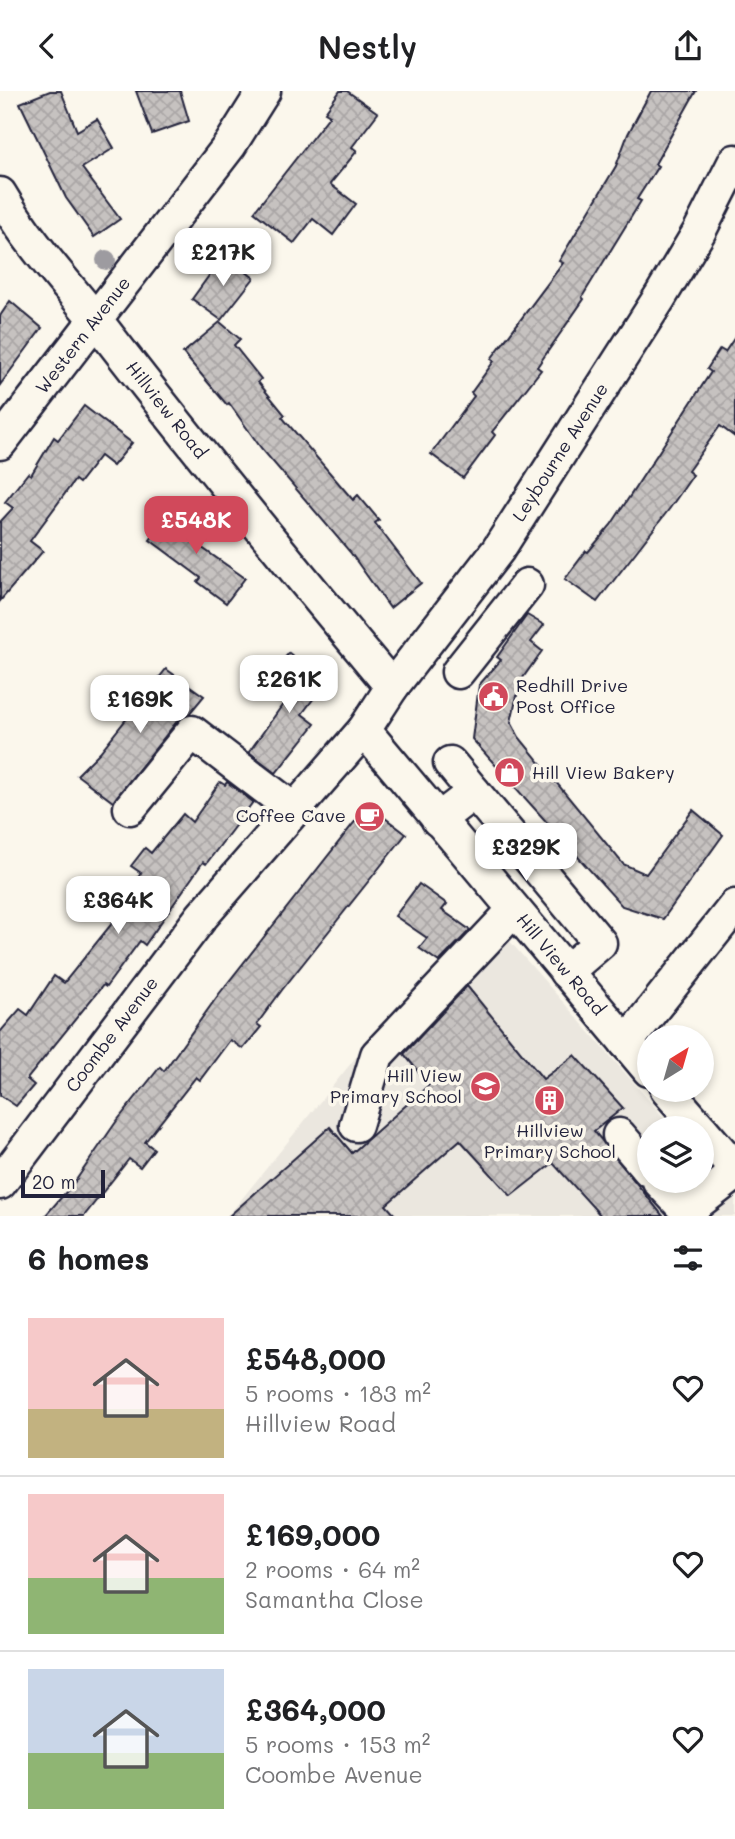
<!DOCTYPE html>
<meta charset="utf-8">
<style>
:root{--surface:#fff;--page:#f2f2f2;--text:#202124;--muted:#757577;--line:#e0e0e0;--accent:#d1495b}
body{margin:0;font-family:Mali,sans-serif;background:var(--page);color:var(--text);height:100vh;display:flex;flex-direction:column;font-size:26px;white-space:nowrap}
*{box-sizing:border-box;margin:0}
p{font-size:23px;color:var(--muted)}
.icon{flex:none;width:38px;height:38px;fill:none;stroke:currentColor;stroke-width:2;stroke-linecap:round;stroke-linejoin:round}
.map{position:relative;height:1125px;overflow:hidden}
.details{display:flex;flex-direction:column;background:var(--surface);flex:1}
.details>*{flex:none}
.needle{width:46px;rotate:37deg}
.controls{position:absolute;left:637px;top:934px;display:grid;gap:14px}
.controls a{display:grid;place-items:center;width:77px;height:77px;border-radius:50%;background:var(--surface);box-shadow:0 4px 10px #0003;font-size:35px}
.scale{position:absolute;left:21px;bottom:18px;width:84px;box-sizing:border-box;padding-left:7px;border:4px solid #22223b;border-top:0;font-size:19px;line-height:24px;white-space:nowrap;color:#22223b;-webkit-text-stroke:5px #fbf7ec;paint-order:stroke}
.price{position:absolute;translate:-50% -60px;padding:0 16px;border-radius:14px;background:#fff;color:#222;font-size:23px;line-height:46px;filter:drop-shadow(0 2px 4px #0008)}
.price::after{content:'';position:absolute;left:50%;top:42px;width:21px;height:16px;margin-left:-10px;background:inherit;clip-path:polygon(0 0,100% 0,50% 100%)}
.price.current{background:var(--accent);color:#fff}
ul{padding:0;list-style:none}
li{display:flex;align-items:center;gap:21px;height:175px;padding:0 28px}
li+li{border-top:2px solid var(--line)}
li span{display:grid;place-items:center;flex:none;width:196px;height:140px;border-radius:0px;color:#555}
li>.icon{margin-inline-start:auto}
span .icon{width:84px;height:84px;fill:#fffc;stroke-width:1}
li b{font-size:30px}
h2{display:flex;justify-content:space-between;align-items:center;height:84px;padding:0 28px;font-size:30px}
header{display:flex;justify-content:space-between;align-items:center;height:91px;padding:0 28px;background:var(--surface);font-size:32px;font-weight:600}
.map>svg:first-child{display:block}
.built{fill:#ebe7df}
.building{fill:url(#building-cross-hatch);stroke:#22223b;stroke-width:2}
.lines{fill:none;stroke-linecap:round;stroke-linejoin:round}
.minor-casing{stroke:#22223b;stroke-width:37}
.minor{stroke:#fbf7ec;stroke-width:32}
.tree{fill:#9d9ba0}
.labels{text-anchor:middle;stroke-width:7;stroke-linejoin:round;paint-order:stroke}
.street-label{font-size:18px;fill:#22223b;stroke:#fbf7ec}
.poi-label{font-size:18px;fill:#22223b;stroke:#fbf7ec;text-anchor:start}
</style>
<header><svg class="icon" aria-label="back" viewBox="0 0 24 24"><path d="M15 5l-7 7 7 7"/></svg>Nestly<svg class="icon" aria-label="share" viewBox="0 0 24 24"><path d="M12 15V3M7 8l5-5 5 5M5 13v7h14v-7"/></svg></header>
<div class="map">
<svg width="735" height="1125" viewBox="0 0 735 1125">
<defs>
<pattern id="building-cross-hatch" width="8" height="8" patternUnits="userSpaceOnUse" patternTransform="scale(1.75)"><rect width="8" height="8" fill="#c6c2c0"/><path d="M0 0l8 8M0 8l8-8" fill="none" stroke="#aaa6a6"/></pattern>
</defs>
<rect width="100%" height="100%" fill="#fbf7ec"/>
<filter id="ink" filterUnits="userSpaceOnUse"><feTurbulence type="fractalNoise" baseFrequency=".0143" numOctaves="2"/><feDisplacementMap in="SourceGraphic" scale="14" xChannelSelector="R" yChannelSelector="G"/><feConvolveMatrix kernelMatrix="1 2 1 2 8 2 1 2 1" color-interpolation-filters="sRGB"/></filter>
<g filter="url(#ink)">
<polygon class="built" points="487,824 674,1038 649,1038 649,1090 702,1090 702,1070 735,1108 735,1125 228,1125 368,951"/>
<g class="building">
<polygon points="50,0 61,0 77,40 97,28 114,57 82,77 120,128 94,146 66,107 20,12"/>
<polygon points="136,0 180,0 189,30 152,43"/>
<polygon points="340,0 347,0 378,22 352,56 357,60 330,93 356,113 333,144 313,128 294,152 254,121 330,24 325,21"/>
<polygon points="651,0 696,0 655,73 658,75 637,108 641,110 582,206 584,208 537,276 541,279 492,341 495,344 463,387 431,363 474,305 471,302 494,270 491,268 563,172 559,170 616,75 628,43"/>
<polygon points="224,164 254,187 221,229 192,208"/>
<polygon points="10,210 42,237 0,294 0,225"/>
<polygon points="220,231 240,248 234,254 261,288 258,291 285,324 282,326 353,409 358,404 379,429 375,432 421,492 390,517 350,461 261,357 229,312 227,314 183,262"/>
<polygon points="735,246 735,346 720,335 688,380 693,384 670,417 597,511 565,488 586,460 588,461 611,434 711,281 707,278 720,258 725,261"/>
<polygon points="84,315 132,352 113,375 100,365 79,392 75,389 30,450 43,460 0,510 0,431 13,417 5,411 28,382 31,384 54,346 58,349"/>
<polygon points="172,419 206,444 198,454 245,487 226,512 198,491 201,487 150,449"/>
<polygon points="527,524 544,534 531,551 542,560 520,591 511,631 519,646 623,773 646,783 693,719 723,744 663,828 622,815 472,648 479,594 501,569 497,566"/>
<polygon points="289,562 326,591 302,623 315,633 276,682 249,661 293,599 272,582"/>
<polygon points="166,578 204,605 189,623 178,629 113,711 77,684 100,661"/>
<polygon points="220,691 225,694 227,691 253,711 206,773 203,771 145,854 140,850 106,896 103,894 27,988 34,994 16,1015 0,1004 0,941 20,918 28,924 54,885 64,892 114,830 105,823 141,782 131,775 145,757 151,762 183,723 192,731"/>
<polygon points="368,714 406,743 282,899 257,933 261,936 243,958 230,949 200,989 196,986 145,1051 154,1058 140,1076 129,1068 84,1125 45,1125 74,1092 116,1031 160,976 164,980 219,903"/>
<polygon points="419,793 447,813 442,819 470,839 439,871 419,857 427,847 395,825"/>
<polygon points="467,895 543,988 575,964 623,1017 594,1040 663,1125 601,1125 553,1072 511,1105 460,1049 386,1114 396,1125 229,1125 330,1036 352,1062 429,994 404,963"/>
</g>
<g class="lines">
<defs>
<g id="minor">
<path id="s1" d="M0 103C31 156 72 198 109 246 201 365 296 481 392 596"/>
<path id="s2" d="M0 352 230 54 264 0"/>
<polyline points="458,581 527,494"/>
<path id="s3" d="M364 639 649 979"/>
<polyline points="450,672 474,701"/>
<polyline points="130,717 192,641 293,718"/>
<polyline points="438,729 474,701 600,852 566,881"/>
<polyline points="626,952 735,815"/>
<polyline points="667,999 701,1038"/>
<polyline points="356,1034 377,964 514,819"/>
<polyline points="702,1039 735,1077"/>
<polyline points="619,1044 649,1079"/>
<polyline points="659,1090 687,1120 735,1083"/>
<path id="s4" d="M0 1092 202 825 364 639 392 596 498 459 660 206 699 141 735 70"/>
</g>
</defs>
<use href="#minor" class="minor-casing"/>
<use href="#minor" class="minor"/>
</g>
<circle class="tree" cx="106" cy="169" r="10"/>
</g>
<defs>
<symbol id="civic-disc" viewBox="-11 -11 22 22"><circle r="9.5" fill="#d1495b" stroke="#fbf7ec"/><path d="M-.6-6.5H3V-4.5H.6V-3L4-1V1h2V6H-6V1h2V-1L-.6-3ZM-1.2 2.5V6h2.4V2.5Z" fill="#fff"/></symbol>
<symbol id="shop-disc" viewBox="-11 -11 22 22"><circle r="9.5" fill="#d1495b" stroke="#fbf7ec"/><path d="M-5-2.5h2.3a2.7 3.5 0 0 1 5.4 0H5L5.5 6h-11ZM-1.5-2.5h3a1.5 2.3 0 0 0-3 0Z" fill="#fff"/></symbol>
<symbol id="cafe-disc" viewBox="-11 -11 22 22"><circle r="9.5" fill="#d1495b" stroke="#fbf7ec"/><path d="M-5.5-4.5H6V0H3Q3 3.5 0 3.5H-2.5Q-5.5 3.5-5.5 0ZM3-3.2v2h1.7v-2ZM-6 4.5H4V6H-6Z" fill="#fff"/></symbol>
<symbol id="school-disc" viewBox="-11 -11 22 22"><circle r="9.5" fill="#d1495b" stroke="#fbf7ec"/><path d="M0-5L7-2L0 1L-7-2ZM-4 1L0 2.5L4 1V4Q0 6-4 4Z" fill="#fff"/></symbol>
<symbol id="building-disc" viewBox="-11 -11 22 22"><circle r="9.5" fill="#d1495b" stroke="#fbf7ec"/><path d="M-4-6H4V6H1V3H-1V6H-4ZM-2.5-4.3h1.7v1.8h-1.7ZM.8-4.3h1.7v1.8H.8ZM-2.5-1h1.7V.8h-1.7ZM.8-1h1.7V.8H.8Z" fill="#fff"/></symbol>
</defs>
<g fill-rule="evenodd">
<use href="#civic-disc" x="476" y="588" width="35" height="35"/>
<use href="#shop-disc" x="492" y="664" width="35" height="35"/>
<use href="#cafe-disc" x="352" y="708" width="35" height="35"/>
<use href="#school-disc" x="468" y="978" width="35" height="35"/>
<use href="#building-disc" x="532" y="992" width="35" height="35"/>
</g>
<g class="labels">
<g class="street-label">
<text dy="6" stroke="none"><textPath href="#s2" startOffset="136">Western Avenue</textPath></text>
<text dy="6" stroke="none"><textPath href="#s1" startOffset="273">Hillview Road</textPath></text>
<text dy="6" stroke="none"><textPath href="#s4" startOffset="922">Leybourne Avenue</textPath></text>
<text dy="6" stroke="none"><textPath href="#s3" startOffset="306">Hill View Road</textPath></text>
<text dy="6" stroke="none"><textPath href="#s4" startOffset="186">Coombe Avenue</textPath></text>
</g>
<g class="poi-label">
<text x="516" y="601">Redhill Drive<tspan x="516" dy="21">Post Office</tspan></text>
<text x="532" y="688">Hill View Bakery</text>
<text x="346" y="731" text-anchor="end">Coffee Cave</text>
<text x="462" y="991" text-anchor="end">Hill View<tspan x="462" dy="21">Primary School</tspan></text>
<text x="550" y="1046" text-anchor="middle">Hillview<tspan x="550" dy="21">Primary School</tspan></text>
</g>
</g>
</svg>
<div class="controls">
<a><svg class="needle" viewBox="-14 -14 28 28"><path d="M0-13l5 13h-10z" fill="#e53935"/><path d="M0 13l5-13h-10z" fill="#757577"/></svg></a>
<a><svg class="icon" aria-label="layers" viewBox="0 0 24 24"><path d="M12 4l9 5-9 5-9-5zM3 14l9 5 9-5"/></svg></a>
</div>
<div class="scale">20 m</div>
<b class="price" style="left:223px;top:197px">£217K</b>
<b class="price current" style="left:196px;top:465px">£548K</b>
<b class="price" style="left:289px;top:624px">£261K</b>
<b class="price" style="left:140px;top:644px">£169K</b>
<b class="price" style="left:526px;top:792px">£329K</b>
<b class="price" style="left:118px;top:845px">£364K</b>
</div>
<section class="details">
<h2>6 homes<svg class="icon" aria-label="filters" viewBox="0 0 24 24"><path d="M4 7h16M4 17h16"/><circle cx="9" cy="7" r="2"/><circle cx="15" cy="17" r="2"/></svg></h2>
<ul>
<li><span style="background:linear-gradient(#f6c9c9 65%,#c2b280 0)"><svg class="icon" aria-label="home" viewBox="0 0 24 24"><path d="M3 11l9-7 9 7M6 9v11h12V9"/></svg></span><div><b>£548,000</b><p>5 rooms · 183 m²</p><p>Hillview Road</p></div><svg class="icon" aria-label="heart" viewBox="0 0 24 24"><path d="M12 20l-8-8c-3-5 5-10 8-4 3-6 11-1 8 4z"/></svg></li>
<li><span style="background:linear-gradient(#f6c9c9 60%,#8fb573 0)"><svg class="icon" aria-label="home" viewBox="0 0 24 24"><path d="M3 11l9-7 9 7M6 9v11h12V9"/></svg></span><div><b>£169,000</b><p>2 rooms · 64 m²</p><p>Samantha Close</p></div><svg class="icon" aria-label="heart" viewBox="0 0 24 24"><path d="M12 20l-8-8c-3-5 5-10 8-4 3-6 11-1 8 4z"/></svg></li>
<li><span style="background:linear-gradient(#c9d6e8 60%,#8fb573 0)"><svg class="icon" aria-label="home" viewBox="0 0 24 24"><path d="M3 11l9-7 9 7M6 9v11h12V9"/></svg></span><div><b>£364,000</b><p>5 rooms · 153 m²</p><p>Coombe Avenue</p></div><svg class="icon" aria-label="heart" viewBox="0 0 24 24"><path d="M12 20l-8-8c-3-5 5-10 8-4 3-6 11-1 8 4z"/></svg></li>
</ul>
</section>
